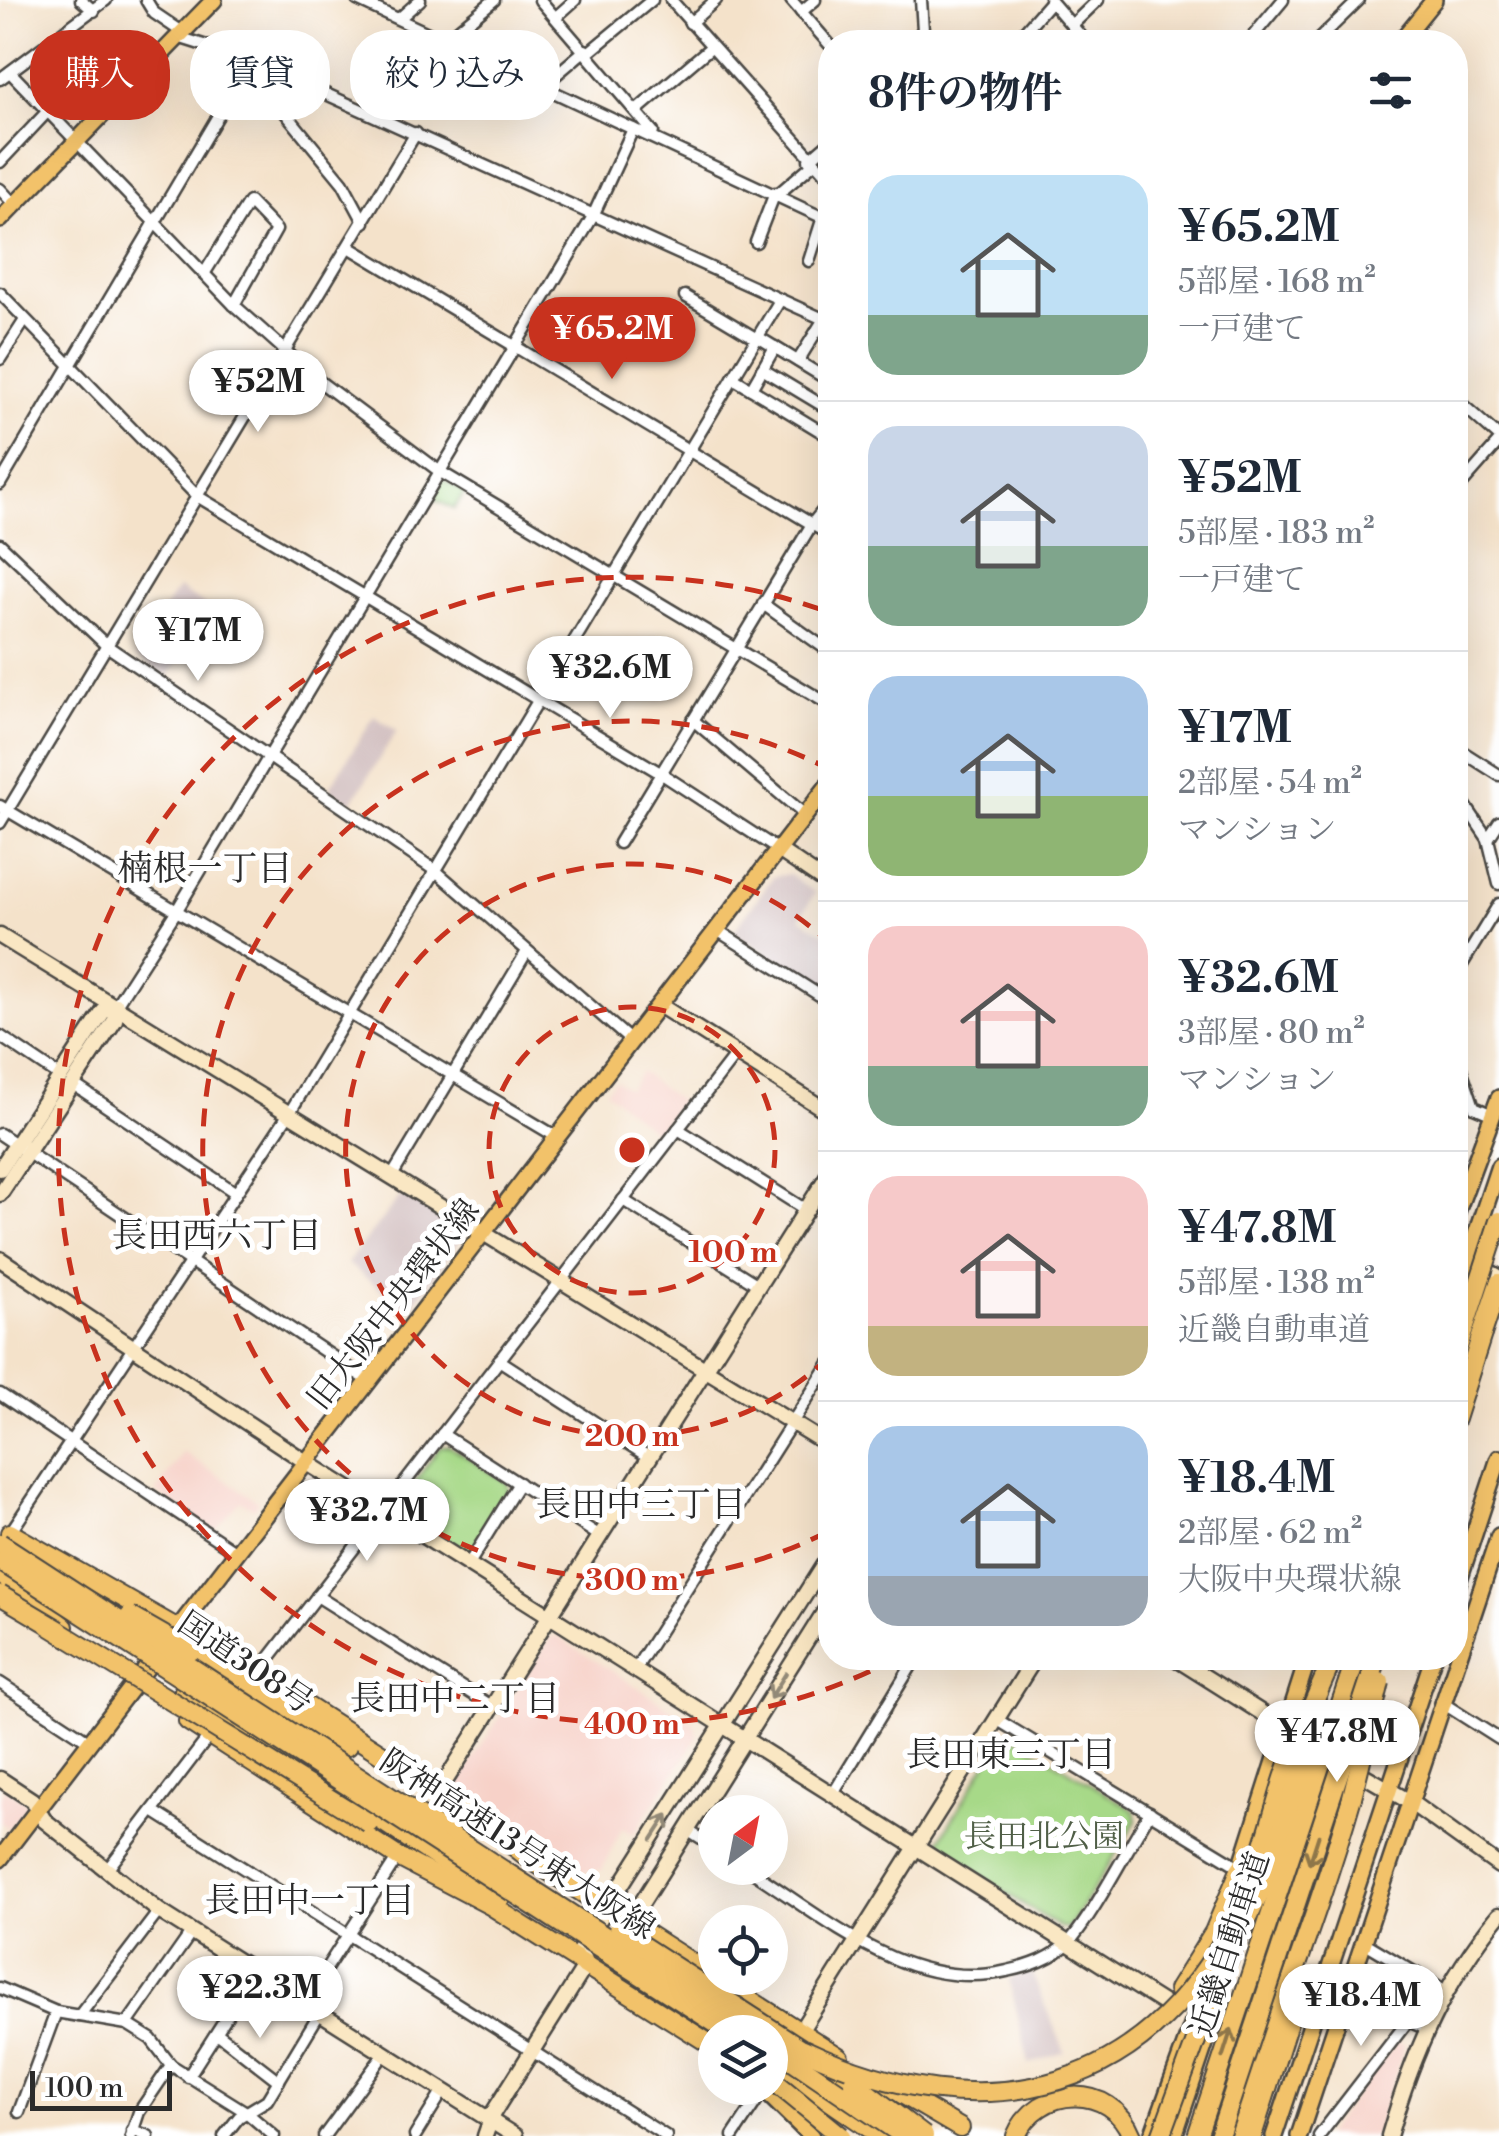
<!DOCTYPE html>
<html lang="ja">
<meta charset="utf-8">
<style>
:root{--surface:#fff;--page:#f6f6f7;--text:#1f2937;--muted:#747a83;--line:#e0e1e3;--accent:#c8321e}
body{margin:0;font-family:"Libre Bodoni","Noto Serif JP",serif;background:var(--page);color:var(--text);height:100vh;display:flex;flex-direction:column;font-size:38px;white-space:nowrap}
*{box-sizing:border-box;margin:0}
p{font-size:32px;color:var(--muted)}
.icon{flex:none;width:55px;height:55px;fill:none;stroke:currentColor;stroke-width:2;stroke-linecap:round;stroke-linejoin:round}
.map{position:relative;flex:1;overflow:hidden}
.sheet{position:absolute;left:818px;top:30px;width:650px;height:1640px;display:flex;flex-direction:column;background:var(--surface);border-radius:40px;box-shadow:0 10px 40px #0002}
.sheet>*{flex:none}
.banner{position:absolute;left:30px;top:30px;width:638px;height:90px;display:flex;gap:20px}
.needle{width:65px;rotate:32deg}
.buttons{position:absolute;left:698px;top:1795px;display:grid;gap:20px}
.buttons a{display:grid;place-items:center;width:90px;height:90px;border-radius:50%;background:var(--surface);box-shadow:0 10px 40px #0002;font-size:50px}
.scale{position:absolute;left:30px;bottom:25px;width:142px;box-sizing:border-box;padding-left:10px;border:5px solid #2b2b2b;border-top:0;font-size:28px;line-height:35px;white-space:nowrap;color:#2b2b2b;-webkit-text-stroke:8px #fff;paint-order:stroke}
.price{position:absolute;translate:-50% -85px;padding:0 22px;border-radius:35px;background:#fff;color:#222;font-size:32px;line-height:65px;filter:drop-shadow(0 2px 5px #0008)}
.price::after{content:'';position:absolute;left:50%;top:60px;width:30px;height:22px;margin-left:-15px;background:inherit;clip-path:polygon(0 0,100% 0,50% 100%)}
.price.selected{background:var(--accent);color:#fff}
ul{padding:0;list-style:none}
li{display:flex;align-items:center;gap:30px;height:250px;padding:0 50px}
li+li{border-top:2px solid var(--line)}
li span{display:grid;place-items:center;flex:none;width:280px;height:200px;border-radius:30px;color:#555}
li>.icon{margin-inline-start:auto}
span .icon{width:120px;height:120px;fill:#fffc;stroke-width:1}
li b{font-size:42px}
h2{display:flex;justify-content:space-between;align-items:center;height:120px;padding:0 50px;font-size:42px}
.pill{padding:0 35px;border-radius:40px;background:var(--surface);box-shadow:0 10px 40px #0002;font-size:35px;line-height:90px}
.pill.selected{background:var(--accent);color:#fff}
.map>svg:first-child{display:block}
.built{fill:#f7d1c8}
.industrial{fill:#d2bfc0}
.green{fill:#a7d988;stroke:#69825a;stroke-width:2.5}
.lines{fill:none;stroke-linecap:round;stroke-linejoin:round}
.street-casing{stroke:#494643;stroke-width:15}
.secondary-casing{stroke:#494643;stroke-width:19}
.primary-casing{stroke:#494643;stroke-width:20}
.highway-casing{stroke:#494643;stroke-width:22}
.street{stroke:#fff;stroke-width:10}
.secondary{stroke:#fae7c3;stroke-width:14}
.primary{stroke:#f2c26a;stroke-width:15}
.highway{stroke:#f2c26a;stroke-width:18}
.highway-bridge-casing{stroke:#494643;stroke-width:22;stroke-linecap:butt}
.highway-bridge{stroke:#f2c26a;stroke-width:18}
.oneway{stroke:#928977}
.oneway2{stroke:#8e764a}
.ring{fill:none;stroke:#c8321e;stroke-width:5;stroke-dasharray:18 12}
.labels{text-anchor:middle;stroke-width:10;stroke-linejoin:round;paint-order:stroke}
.street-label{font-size:32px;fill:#2b2b2b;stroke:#fff}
.park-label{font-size:32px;fill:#505f47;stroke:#fff}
.neighbourhood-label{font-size:35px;fill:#2b2b2b;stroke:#fff}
.centre{fill:#c8321e;stroke:#fff;stroke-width:5}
.ring-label{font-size:30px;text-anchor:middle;font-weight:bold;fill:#c8321e;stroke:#fff;stroke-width:10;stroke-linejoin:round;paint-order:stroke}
</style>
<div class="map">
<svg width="1499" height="2136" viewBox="0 0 1499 2136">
<rect width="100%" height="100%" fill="#fff"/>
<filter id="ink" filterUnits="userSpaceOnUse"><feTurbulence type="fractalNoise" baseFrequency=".01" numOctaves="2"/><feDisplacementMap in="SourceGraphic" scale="20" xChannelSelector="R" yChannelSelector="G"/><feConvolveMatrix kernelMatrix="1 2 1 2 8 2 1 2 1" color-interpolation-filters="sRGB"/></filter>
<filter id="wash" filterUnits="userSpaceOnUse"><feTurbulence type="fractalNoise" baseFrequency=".0048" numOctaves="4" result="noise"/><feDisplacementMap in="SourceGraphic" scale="40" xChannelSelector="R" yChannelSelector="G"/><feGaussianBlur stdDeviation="2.25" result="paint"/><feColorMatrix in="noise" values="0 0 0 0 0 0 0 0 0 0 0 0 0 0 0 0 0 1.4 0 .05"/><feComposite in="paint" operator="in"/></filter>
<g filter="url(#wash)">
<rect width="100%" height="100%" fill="#f4e2ca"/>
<g class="built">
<polygon points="641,1072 680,1102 656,1133 606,1091 615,1080 628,1089"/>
<polygon points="183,1452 259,1502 254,1509 241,1501 214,1531 156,1492"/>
<polygon points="551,1637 558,1637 695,1724 698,1737 634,1834 622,1828 602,1870 582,1872 460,1789 458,1782"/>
<polygon points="5,1789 28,1804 9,1828 0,1822 0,1797"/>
<polygon points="1397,2041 1405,2045 1374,2136 1324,2136"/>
</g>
<g class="industrial">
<polygon points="178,588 211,609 168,677 135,656"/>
<polygon points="374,716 397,731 351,804 329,789"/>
<polygon points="789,874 815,893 800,918 830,937 830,984 826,991 733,932 773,877"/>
<polygon points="403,1193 466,1232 409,1311 347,1263"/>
<polygon points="1031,1971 1065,2052 1029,2064 1009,1979"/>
</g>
<g class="green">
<polygon points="441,478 465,492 454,509 431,497"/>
<polygon points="449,1446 507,1482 509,1491 473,1550 465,1552 399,1510 399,1503 440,1447"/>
<polygon points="1009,1733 1135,1811 1137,1820 1069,1928 1062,1929 935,1848 1003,1735"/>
</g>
</g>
<g filter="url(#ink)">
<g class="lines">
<defs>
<g id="street">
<polyline points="81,0 94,11"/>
<polyline points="146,0 154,13 182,32"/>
<polyline points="357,0 830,221"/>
<polyline points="540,0 653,132 651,137"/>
<polyline points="671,0 830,179"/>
<polyline points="791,0 830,45"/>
<polyline points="1050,0 1086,42"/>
<polyline points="801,12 815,0"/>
<polyline points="401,17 420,0"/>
<polyline points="556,17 575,0"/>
<polyline points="690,23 716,0"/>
<polyline points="1072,25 1098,0"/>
<polyline points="178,37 251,60 830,322"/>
<polyline points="447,39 494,0"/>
<polyline points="912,42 923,30 921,0"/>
<polyline points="1015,42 1051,1"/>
<polyline points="1248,42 1283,0"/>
<polyline points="1316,42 1359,0"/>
<polyline points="588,53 652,0"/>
<polyline points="247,66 343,183 364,222"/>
<polyline points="10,72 234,305 319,381 439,471 830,705"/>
<polyline points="0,79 106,0"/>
<polyline points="543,86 585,50"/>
<polyline points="636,111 711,47"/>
<polyline points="809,160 830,142"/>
<polyline points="0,162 47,112"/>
<polyline points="0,189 13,203"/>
<polyline points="778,194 813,164"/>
<polyline points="756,242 775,193"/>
<polyline points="349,247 830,535"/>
<polyline points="809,261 823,217"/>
<polyline points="204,274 249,202 276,230 234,305"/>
<polyline points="0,293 197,496 662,774 780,851"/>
<polyline points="685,296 757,339"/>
<polyline points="758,337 830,381"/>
<polyline points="0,359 25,320"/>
<polyline points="798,361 824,319"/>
<polyline points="762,369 830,410"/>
<polyline points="733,378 830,437"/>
<polyline points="751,389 775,347"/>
<polyline points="1455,398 1499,437"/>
<polyline points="0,484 251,60"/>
<polyline points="1455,492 1499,442"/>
<polyline points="0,544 107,646 436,871 631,1041"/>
<polyline points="763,604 830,652"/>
<polyline points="693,720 805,815"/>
<polyline points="1455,747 1499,775"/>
<polyline points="1455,790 1488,839 1499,884"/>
<polyline points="0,806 557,1137"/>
<polyline points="0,823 416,133"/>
<polyline points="1488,839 1499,822"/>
<polyline points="619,843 812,524 830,502"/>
<polyline points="717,930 830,1002"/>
<polyline points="1455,976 1499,904"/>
<polyline points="116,1005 177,910 592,218 633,129"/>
<polyline points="0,1036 61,1077"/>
<polyline points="1455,1051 1474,1107 1493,1115"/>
<polyline points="73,1084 236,1193"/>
<polyline points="678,1129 806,1210"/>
<polyline points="0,1134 369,1381"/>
<polyline points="392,1176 526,953"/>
<polyline points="623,1200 758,1285"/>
<polyline points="499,1360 650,1458"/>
<polyline points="0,1394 236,1552"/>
<polyline points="442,1434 600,1536"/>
<polyline points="10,1533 290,1112 780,300"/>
<polyline points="470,1562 519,1483"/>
<polyline points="317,1596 493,1707"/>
<polyline points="636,1668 830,1363"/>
<polyline points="257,1674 736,1054"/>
<polyline points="0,1683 90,1742"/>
<polyline points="1441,1702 1499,1739"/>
<polyline points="996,1719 1241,1868"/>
<polyline points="833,1794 916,1658"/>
<polyline points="153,1811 666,2136"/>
<polyline points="687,1830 715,1848"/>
<path d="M746 1868C824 1917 908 1994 1007 1971 1028 1967 1054 1958 1069 1942 1094 1914 1128 1847 1150 1812"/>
<polyline points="107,1870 210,1735"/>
<polyline points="1362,1941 1444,1990"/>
<polyline points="0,1988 56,2012 127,2024 151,2039 171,2065 246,2112 274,2136"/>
<polyline points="304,2003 398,1857"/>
<polyline points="79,2016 159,1911"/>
<polyline points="127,2024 191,1933"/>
<polyline points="217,2033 279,2081"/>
<polyline points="188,2077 255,1972"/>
<polyline points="19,2112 56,2012"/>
<polyline points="132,2130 148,2136"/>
<polyline points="131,2136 139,2112 171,2065"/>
<polyline points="224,2136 239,2117 267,2100 319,2014"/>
<polyline points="324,2136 384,2054"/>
<polyline points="415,2136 443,2091"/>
<polyline points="733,2136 765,2088"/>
<polyline points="1319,2136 1408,2021 1424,2028"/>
</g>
<g id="secondary">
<polyline points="780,851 830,885"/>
<polyline points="0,936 830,1446"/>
<polyline points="659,1005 830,1113"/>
<polyline points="0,1169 103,1012 116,1005"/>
<polyline points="0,1194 115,1020 116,1005"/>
<polyline points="1455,1252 1499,1277"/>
<polyline points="0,1259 306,1462 1166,2005"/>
<polyline points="1175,1658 1292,1732"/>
<polyline points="1353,1769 1410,1802 1499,1866"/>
<polyline points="0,1779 32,1800 44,1820 159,1911 515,2136"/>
<polyline points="439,1791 830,1172"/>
<polyline points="624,1931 830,1603"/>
<polyline points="586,1965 580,1950 830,1555"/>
<polyline points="799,2033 1035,1658"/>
<polyline points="485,2136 493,2113 586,1965"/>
<path d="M1389 2136C1413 2053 1444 1982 1499 1915"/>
</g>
<g id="primary">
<polyline points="1400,42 1434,0"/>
<polyline points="0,220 214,0"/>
<polyline points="1455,1217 1499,1098"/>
<polyline points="1455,1297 1499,1166"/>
<polyline points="1455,1592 1499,1458"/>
<polyline points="173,1635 830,783"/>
<polyline points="0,1859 158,1653"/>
<polyline points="1238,1877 1308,1658"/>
<polyline points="762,2088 811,2136"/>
<polyline points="1152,2136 1215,1962"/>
<polyline points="1174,2136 1222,1993"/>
<polyline points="1274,2136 1433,1658"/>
<polyline points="1299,2136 1499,1536"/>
</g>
<g id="highway">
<polyline points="1455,1356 1464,1329"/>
<polyline points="1455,1419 1482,1334"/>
<polyline points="10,1533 257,1674 467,1809 530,1859 839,2057"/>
<polyline points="0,1573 64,1627"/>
<polyline points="191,1651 347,1746"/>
<polyline points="184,1690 500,1899"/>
<polyline points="188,1721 398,1857 490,1905 715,2047"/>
<polyline points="1178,1990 1214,1932 1241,1868"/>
<polyline points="805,2056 866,2087"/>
<polyline points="770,2060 881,2136"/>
<polyline points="875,2078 960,2128"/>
<path d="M1016 2136C1038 2085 1111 2082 1132 2136"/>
<path d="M1237 2136C1275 2022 1319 1912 1352 1797"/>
<polyline points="1252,2136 1300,1984"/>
</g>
</defs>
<use href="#street" class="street-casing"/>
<use href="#secondary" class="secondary-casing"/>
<use href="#primary" class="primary-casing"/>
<use href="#highway" class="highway-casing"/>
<use href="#street" class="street"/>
<use href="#secondary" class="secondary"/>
<use href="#primary" class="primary"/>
<use href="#highway" class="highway"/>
<defs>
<g id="highway-bridge">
<polyline points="1464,1329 1499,1221"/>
<polyline points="1482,1334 1499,1283"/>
<polyline points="0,1543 752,2032"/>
<polyline points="0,1561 729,2032"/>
<polyline points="0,1595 59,1630"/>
<polyline points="130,1616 191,1651"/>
<polyline points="48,1625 369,1823"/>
<polyline points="1352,1797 1380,1682"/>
<polyline points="618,1930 810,2054"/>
<polyline points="770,2045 904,2136"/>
<path d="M803 2049C986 2136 1158 2094 1243 1901 1261 1862 1271 1819 1284 1778 1298 1737 1316 1697 1333 1658"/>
<polyline points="770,2078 841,2136"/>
<polyline points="853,2082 924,2136"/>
<polyline points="1161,2136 1219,1978 1264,1884 1317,1720"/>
<polyline points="1197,2136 1356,1658"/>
<polyline points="1219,2136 1377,1658"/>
</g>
</defs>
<use href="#highway-bridge" class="highway-bridge-casing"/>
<use href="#highway-bridge" class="highway-bridge"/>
</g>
<defs><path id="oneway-shaft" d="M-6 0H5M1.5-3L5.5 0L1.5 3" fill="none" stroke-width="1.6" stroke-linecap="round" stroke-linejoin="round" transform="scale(2.5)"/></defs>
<g class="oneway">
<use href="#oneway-shaft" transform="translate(778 1686) rotate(122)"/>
<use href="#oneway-shaft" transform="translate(660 1827) rotate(-57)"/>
</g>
<g class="oneway2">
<use href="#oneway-shaft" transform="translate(1314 1850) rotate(108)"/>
<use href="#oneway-shaft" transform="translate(1227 2043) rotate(-72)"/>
</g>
</g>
<g class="ring">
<circle cx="632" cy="1150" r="143"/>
<path d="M829 1357A286 286 0 1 1 829 943"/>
<path d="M827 1532A429 429 0 1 1 827 768"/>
<path d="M897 1658A573 573 0 1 1 828 612"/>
</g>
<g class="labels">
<g class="street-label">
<text transform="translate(393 1304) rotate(-52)" y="11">旧大阪中央環状線</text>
<text transform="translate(246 1662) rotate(34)" y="11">国道308号</text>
<text transform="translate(518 1844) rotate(33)" y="11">阪神高速13号東大阪線</text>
<text transform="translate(1229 1944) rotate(-72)" y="11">近畿自動車道</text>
</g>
<g class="park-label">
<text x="1044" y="1847">長田北公園</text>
</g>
<g class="neighbourhood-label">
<text x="205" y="880">楠根一丁目</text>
<text x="217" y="1247">長田西六丁目</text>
<text x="641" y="1516">長田中三丁目</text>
<text x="455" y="1710">長田中二丁目</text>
<text x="1011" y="1766">長田東三丁目</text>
<text x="310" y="1912">長田中一丁目</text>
</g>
</g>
<circle cx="632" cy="1150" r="15" class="centre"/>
<g class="ring-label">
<text x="733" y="1262">100 m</text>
<text x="632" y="1446">200 m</text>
<text x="632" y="1590">300 m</text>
<text x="632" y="1734">400 m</text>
</g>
</svg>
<div class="buttons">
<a><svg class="needle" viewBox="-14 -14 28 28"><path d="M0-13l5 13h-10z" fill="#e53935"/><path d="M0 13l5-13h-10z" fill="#747a83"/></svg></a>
<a><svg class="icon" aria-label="locate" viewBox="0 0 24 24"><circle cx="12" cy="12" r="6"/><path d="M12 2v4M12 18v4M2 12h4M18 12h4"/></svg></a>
<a><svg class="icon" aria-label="layers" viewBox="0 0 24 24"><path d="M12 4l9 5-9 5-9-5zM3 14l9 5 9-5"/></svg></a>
</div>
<div class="scale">100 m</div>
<b class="price selected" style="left:612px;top:382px">¥65.2M</b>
<b class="price" style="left:258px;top:435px">¥52M</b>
<b class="price" style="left:198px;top:684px">¥17M</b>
<b class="price" style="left:610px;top:721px">¥32.6M</b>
<b class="price" style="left:367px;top:1564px">¥32.7M</b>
<b class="price" style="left:1337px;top:1785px">¥47.8M</b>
<b class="price" style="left:260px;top:2041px">¥22.3M</b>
<b class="price" style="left:1361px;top:2049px">¥18.4M</b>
<div class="banner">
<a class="pill selected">購入</a>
<a class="pill">賃貸</a>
<a class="pill">絞り込み</a>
</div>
<section class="sheet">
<h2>8件の物件<svg class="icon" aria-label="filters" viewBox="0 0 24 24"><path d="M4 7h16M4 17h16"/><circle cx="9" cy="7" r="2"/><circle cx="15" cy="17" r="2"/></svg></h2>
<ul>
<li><span style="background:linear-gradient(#bfe0f5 70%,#7fa58c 0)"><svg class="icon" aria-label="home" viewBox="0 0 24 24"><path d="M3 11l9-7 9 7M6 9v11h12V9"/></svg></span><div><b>¥65.2M</b><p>5部屋 · 168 m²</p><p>一戸建て</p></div></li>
<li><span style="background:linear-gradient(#c9d6e8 60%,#7fa58c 0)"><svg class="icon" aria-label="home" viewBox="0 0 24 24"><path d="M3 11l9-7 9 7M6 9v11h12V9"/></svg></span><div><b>¥52M</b><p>5部屋 · 183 m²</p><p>一戸建て</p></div></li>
<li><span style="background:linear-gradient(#a9c7e8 60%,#8fb573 0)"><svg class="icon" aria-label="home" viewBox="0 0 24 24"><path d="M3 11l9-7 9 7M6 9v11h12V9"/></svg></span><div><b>¥17M</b><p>2部屋 · 54 m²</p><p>マンション</p></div></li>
<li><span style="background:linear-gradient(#f6c9c9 70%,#7fa58c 0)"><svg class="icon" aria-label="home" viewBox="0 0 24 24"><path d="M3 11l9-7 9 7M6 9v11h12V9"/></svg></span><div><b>¥32.6M</b><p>3部屋 · 80 m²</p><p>マンション</p></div></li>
<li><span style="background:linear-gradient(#f6c9c9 75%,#c2b280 0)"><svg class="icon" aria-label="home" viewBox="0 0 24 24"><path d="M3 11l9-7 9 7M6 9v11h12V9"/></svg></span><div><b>¥47.8M</b><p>5部屋 · 138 m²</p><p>近畿自動車道</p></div></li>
<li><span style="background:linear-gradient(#a9c7e8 75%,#9aa5b1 0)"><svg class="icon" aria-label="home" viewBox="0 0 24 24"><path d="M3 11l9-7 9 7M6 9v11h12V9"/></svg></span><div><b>¥18.4M</b><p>2部屋 · 62 m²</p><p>大阪中央環状線</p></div></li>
</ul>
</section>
</div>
